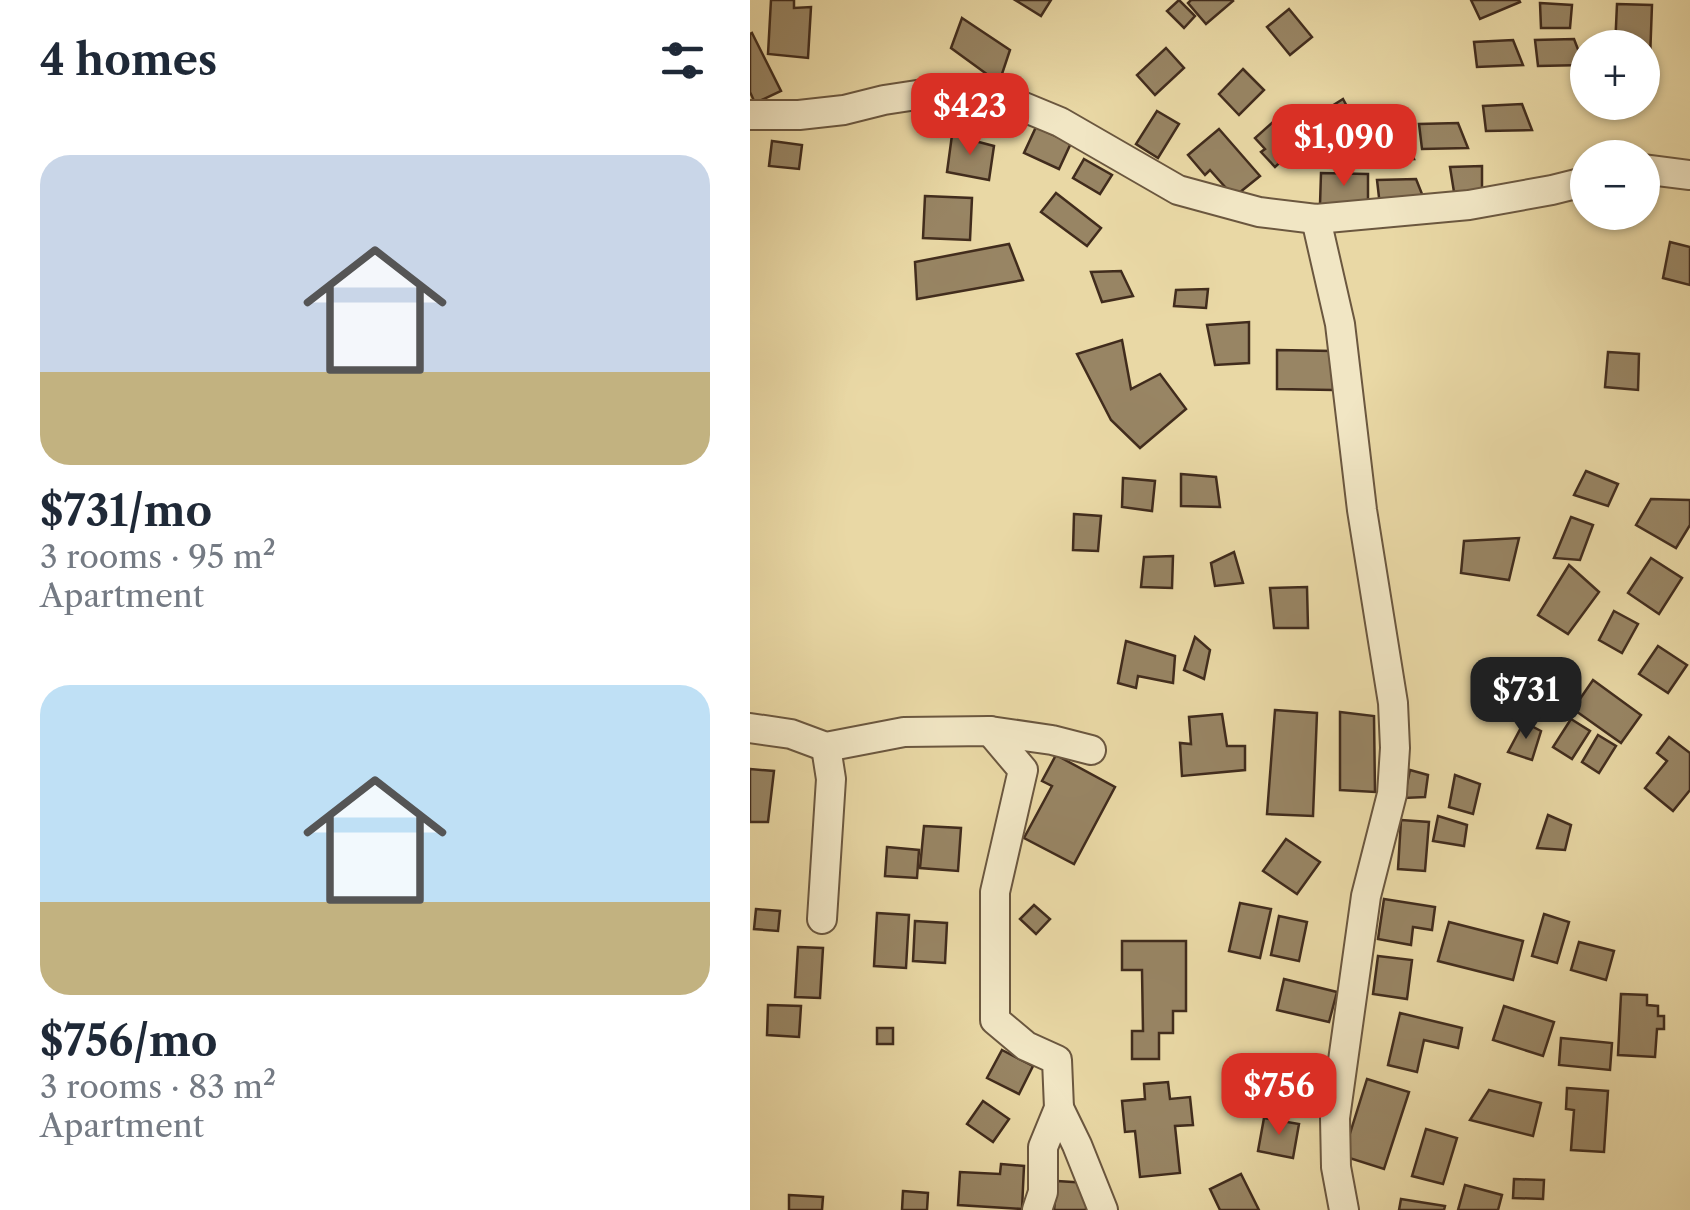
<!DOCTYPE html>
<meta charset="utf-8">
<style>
:root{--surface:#fff;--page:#f2f2f3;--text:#1f2937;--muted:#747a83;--accent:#d93025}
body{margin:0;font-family:"Libre Caslon Text",serif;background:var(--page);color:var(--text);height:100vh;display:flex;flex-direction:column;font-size:38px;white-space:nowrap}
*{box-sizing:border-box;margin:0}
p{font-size:32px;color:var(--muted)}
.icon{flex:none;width:55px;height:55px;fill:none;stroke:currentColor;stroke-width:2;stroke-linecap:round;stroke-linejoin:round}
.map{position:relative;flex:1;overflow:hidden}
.side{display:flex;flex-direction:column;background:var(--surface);width:750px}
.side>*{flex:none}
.buttons{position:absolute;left:820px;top:30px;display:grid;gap:20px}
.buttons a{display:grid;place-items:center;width:90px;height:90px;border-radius:50%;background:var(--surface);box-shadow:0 2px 8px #0004;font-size:50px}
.price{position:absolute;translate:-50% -85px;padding:0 22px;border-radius:20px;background:var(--accent);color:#fff;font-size:32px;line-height:65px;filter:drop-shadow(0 2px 5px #0008)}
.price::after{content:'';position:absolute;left:50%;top:60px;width:30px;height:22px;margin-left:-15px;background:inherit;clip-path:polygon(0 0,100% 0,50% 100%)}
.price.active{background:#222;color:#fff}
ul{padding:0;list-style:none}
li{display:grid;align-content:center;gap:20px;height:530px;padding:0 40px}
li span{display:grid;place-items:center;height:310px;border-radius:30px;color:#555}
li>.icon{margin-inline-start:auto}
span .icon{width:180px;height:180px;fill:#fffc;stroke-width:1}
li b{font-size:42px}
h2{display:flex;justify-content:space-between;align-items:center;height:120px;padding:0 40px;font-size:42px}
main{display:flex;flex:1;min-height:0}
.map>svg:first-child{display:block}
.building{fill:#988564;stroke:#412c1d;stroke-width:2.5}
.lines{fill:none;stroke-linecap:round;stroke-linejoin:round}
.minor-casing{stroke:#6b573f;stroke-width:32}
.minor{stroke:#f1e6c4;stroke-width:28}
</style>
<main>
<section class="side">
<h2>4 homes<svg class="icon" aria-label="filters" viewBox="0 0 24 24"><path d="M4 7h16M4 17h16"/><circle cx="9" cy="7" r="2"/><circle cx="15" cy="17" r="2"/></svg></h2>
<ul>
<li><span style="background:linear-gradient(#c9d6e8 70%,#c2b280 0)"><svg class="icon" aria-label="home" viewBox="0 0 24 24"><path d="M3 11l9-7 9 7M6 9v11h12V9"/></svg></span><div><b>$731/mo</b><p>3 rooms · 95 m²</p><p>Apartment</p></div></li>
<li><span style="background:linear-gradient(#bfe0f5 70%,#c2b280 0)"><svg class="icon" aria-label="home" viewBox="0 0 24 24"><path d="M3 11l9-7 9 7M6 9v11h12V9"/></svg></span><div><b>$756/mo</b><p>3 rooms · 83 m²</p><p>Apartment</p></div></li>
</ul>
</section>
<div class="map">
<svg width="940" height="1210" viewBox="0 0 940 1210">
<rect width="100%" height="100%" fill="#e9d8a5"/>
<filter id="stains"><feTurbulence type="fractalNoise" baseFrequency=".002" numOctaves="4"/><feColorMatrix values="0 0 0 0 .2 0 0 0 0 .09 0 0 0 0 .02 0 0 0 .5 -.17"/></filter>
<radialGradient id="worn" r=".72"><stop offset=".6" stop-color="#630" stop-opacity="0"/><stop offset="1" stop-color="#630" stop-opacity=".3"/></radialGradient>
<g class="building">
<polygon points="21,0 44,0 44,8 61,7 58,58 18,54"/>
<polygon points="265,0 301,0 291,16"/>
<polygon points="429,0 445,16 434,28 417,11"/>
<polygon points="441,0 482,0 483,1 456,24 438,3"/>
<polygon points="721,0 769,0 770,2 730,19"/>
<polygon points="790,3 822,5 820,28 791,28"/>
<polygon points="867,4 902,5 900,59 892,59 892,48 865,48"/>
<polygon points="539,9 562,37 540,55 517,27"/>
<polygon points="212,18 260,50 249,83 201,48"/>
<polygon points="2,33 31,91 5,103 0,92 0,34"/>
<polygon points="824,39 834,65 788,66 785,40"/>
<polygon points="763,40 773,65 727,67 724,42"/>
<polygon points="416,48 434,68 405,95 387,75"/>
<polygon points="493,69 514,90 489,115 469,94"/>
<polygon points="593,99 606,123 588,142 569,114"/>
<polygon points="772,104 782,130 736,131 733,106"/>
<polygon points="407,111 429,124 408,158 386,144"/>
<polygon points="533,113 552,134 546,140 550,144 525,167 511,152 515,149 505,138"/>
<polygon points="708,123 718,148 672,149 669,124"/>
<polygon points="286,127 321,143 309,169 274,153"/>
<polygon points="469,129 510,176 484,197 460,170 455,175 438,155"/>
<polygon points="654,133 664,159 618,160 615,135"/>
<polygon points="202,135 244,146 239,180 197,172"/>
<polygon points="22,141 52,145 49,169 19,166"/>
<polygon points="334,159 362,175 350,194 323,178"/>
<polygon points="732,166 732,192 704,192 700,167"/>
<polygon points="571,173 618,174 618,205 570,205"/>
<polygon points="666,179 676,204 630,206 627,180"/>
<polygon points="306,193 351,228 337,246 291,212"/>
<polygon points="175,196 222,198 220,240 173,238"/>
<polygon points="920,242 940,247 940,285 913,278"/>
<polygon points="259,244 273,280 167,299 165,262"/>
<polygon points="371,271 383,296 352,302 341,272"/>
<polygon points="458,289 456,308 424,306 426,290"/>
<polygon points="499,322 499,363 465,365 457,325"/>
<polygon points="372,340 381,389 410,374 436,409 390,448 361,420 327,354"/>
<polygon points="527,350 583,351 583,390 527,389"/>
<polygon points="858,352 889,354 888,390 855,387"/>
<polygon points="836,471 868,484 858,506 824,495"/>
<polygon points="431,474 466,477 470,507 431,506"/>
<polygon points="373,478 405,481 402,511 372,507"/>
<polygon points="901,499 940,500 940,525 926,548 886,525"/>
<polygon points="324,514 351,516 348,551 323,550"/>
<polygon points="821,517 843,525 830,560 804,558"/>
<polygon points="769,538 759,580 711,573 714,541"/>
<polygon points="484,552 493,583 465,586 461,563"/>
<polygon points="423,556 422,588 391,587 394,557"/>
<polygon points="901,558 932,578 909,614 878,593"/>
<polygon points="819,565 849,592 818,634 788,615"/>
<polygon points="557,587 558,628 524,628 520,588"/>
<polygon points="864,611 888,624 872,653 849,640"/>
<polygon points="445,637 460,650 454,679 434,670"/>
<polygon points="376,641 425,656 423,683 388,676 386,688 368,683"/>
<polygon points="908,646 937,665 918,693 889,674"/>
<polygon points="843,680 891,715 871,743 823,709"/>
<polygon points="525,710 567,713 563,816 517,814"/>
<polygon points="590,712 624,716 625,792 590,790"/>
<polygon points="472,714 477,746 495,746 495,770 432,776 430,743 441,744 439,717"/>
<polygon points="821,719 840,731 822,759 803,747"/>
<polygon points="774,722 791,731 782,760 758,752"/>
<polygon points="848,735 866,746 849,773 832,762"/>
<polygon points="919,737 940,753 940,790 923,811 895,788 917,761 907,753"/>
<polygon points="306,755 365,787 324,864 274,838 302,786 292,781"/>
<polygon points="0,769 24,771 18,822 0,822"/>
<polygon points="660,770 678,775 675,797 654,798"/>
<polygon points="705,775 730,784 723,814 699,807"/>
<polygon points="798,815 821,825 815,850 787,848"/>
<polygon points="688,816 717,825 714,846 683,841"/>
<polygon points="651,820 679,822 675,871 648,869"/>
<polygon points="174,826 211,828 208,871 170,868"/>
<polygon points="536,839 570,862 547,894 513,871"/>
<polygon points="137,847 169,850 167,878 135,876"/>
<polygon points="634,899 685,907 682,930 663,927 661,945 628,939"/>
<polygon points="490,903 521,909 510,958 479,951"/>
<polygon points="284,905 300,919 286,934 270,919"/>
<polygon points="6,909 30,911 28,931 4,929"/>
<polygon points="127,913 159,915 156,968 124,966"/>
<polygon points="794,914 819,922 807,963 782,956"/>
<polygon points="529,916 557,922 549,961 521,955"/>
<polygon points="165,921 197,923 195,963 163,961"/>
<polygon points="699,922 773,941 763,980 688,961"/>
<polygon points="372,941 436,941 436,1011 423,1011 423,1033 409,1033 409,1059 382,1059 382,1031 393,1031 392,970 372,970"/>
<polygon points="829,942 864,951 856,980 821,970"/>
<polygon points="48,947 73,948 70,998 45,997"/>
<polygon points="628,956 662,960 657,999 623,994"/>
<polygon points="534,979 587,992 579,1022 527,1010"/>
<polygon points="871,994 897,995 897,1005 908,1006 908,1016 914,1016 914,1029 907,1029 905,1057 868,1055"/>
<polygon points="18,1005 51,1006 49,1037 17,1035"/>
<polygon points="754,1006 804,1022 793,1056 743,1040"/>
<polygon points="650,1013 712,1028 708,1048 674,1040 667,1072 638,1065"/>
<rect x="127" y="1028" width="16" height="16"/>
<polygon points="811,1038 862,1043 860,1070 809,1065"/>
<polygon points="252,1050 283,1066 269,1094 237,1078"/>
<polygon points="617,1079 659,1092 634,1169 593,1156"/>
<polygon points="418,1082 420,1099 440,1097 443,1125 425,1126 430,1173 390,1177 385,1131 375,1132 372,1101 395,1099 394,1084"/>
<polygon points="817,1088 858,1091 854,1152 821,1150 824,1110 816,1109"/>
<polygon points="739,1090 791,1103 783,1136 720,1120"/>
<polygon points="233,1101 259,1119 243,1142 217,1124"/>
<polygon points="514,1118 549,1124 543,1158 508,1151"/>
<polygon points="676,1129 707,1138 693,1184 662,1176"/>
<polygon points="251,1164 274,1166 272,1209 208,1205 210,1172 250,1174"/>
<polygon points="491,1174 509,1210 470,1210 460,1189"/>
<polygon points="764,1179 794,1180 793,1199 763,1198"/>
<polygon points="307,1181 338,1183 336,1210 304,1210"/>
<polygon points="715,1185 752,1195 748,1210 708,1210"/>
<polygon points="153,1191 178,1193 177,1210 152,1210"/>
<polygon points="39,1195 73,1197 72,1210 39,1210"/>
<polygon points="651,1199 695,1206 694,1210 649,1210"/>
</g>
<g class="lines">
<defs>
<g id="minor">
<polyline points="0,115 49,115 94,110 134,100 180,93 225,96 264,103 310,122 428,190 509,212 566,219 719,205 802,190 838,181"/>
<polyline points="892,169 940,175"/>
<polyline points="566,219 590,324 612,510 643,703 645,748 642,794 616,896 585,1118 586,1167 594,1210"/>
<polyline points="0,728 41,734 76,747 154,732 240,731 302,740 341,750"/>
<polyline points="240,731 273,770 245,892 245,1020 276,1046 307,1060 309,1108 293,1147 293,1192 287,1210"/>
<polyline points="72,919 81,779 76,747"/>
<polyline points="309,1108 327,1145 353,1210"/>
</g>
</defs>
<use href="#minor" class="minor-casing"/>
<use href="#minor" class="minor"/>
</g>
<rect width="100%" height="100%" filter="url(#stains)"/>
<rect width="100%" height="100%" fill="url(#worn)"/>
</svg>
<div class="buttons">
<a>+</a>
<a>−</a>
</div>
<b class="price" style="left:220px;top:158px">$423</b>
<b class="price" style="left:594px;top:189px">$1,090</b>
<b class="price active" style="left:776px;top:742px">$731</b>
<b class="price" style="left:529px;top:1138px">$756</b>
</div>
</main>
